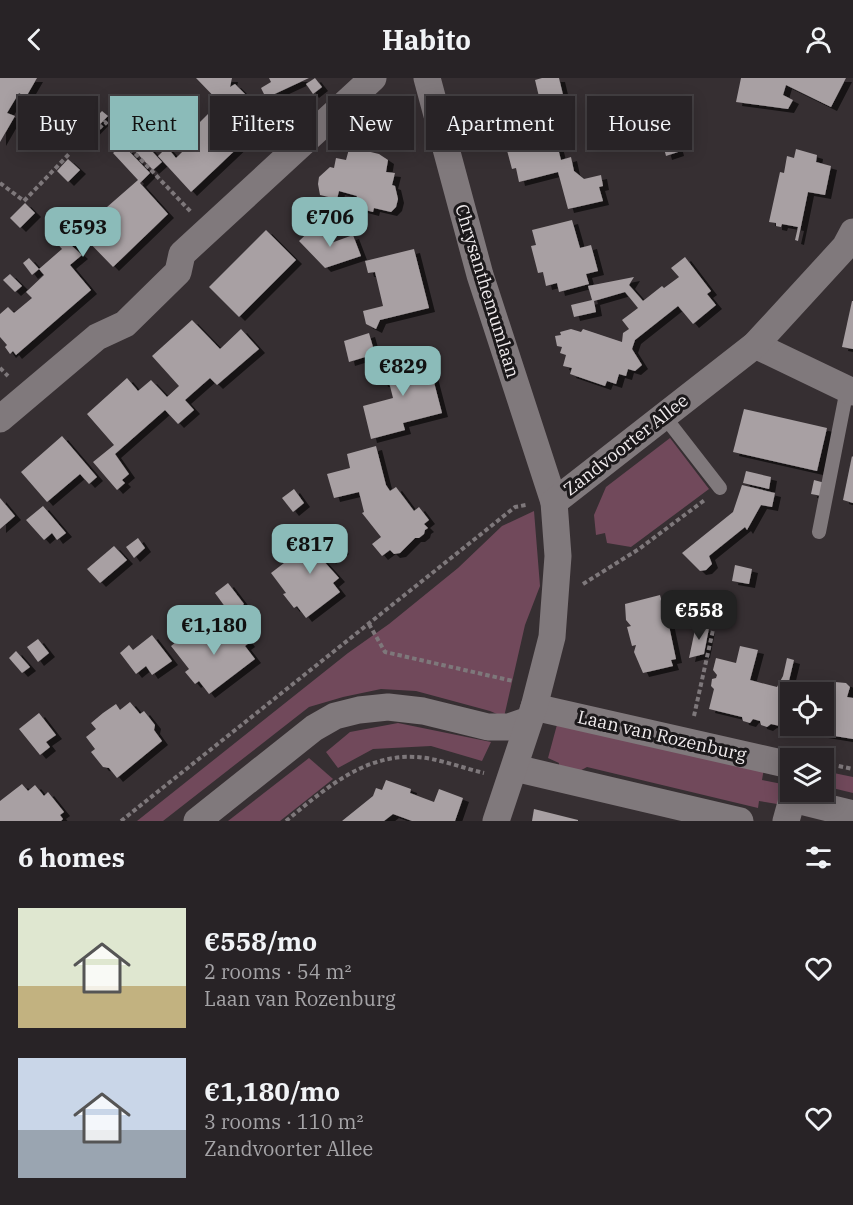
<!DOCTYPE html>
<meta charset="utf-8">
<style>
:root{--surface:#282326;--page:#342f32;--text:#f1f3f6;--muted:#a5a4a7;--line:#444043;--accent:#8bbbb9}
body{margin:0;font-family:"IBM Plex Serif",serif;background:var(--page);color:var(--text);height:100vh;display:flex;flex-direction:column;font-size:22px;white-space:nowrap}
*{box-sizing:border-box;margin:0}
p{font-size:20px;color:var(--muted)}
.icon{flex:none;width:33px;height:33px;fill:none;stroke:currentColor;stroke-width:2;stroke-linecap:round;stroke-linejoin:round}
.map{position:relative;height:743px;overflow:hidden}
.sheet{display:flex;flex-direction:column;background:var(--surface);flex:1}
.sheet>*{flex:none}
.hud{position:absolute;left:18px;top:18px;width:818px;height:54px;display:flex;gap:12px}
.controls{position:absolute;left:780px;top:604px;display:grid;gap:12px}
.controls a{display:grid;place-items:center;width:54px;height:54px;border-radius:0px;background:var(--surface);box-shadow:0 3px 15px #0003,0 0 0 2px var(--line);font-size:30px}
.price{position:absolute;translate:-50% -51px;padding:0 14px;border-radius:12px;background:var(--accent);color:#111;font-size:20px;line-height:39px;filter:drop-shadow(0 2px 3px #0008)}
.price::after{content:'';position:absolute;left:50%;top:36px;width:18px;height:14px;margin-left:-9px;background:inherit;clip-path:polygon(0 0,100% 0,50% 100%)}
.price.active{background:#222;color:#fff}
ul{padding:0;list-style:none}
li{display:flex;align-items:center;gap:18px;height:150px;padding:0 18px}
li span{display:grid;place-items:center;flex:none;width:168px;height:120px;border-radius:0px;color:#555}
li>.icon{margin-inline-start:auto}
span .icon{width:72px;height:72px;fill:#fffc;stroke-width:1}
li b{font-size:26px}
h2{display:flex;justify-content:space-between;align-items:center;height:72px;padding:0 18px;font-size:26px}
.chip{padding:0 21px;border-radius:0px;background:var(--surface);box-shadow:0 3px 15px #0003,0 0 0 2px var(--line);font-size:21px;line-height:54px}
.chip.active{background:var(--accent);color:#111}
header{display:flex;justify-content:space-between;align-items:center;height:78px;padding:0 18px;background:var(--surface);font-size:27px;font-weight:800}
.map>svg:first-child{display:block}
.green{fill:#71495b}
.building{fill:#a8a0a3;filter:url(#shadow)}
.lines{fill:none;stroke-linecap:round;stroke-linejoin:round}
.path{stroke:#7e787b;stroke-width:4;stroke-dasharray:4.5 3;stroke-linecap:butt}
.lane{stroke:#80797c;stroke-width:14}
.street{stroke:#80797c;stroke-width:27}
.labels{text-anchor:middle;stroke-width:6;stroke-linejoin:round;paint-order:stroke}
.street-label{font-size:18px;fill:#f1ecee;stroke:#1b181a}
</style>
<header><svg class="icon" aria-label="back" viewBox="0 0 24 24"><path d="M15 5l-7 7 7 7"/></svg>Habito<svg class="icon" aria-label="person" viewBox="0 0 24 24"><circle cx="12" cy="8" r="4"/><path d="M4 21q1-7 8-7t8 7"/></svg></header>
<div class="map">
<svg width="853" height="743" viewBox="0 0 853 743">
<defs>
<filter id="shadow"><feDropShadow dx="6" dy="4" stdDeviation="0" flood-color="#0009"/></filter>
</defs>
<rect width="100%" height="100%" fill="#362f32"/>
<g class="green">
<polygon points="670,360 709,411 631,469 607,465 605,455 596,457 594,437 606,409"/>
<polygon points="534,433 540,508 525,547 504,639 490,633 416,613 381,611 343,619 309,629 163,743 137,743 348,575 389,546 458,490 502,448"/>
<polygon points="558,643 765,684 762,702 782,706 777,726 759,723 758,730 587,689 574,696 558,692 559,685 548,680"/>
<polygon points="398,645 491,664 482,683 431,668 373,671 338,690 326,674 350,654"/>
<polygon points="309,680 333,701 280,743 228,743"/>
<polygon points="824,693 853,699 853,715 824,708"/>
</g>
<g class="building">
<polygon points="0,0 37,0 26,19 19,15 7,35 15,38 0,64"/>
<polygon points="196,0 232,0 230,9 235,6 253,24 243,33 233,21 224,29"/>
<polygon points="269,0 309,0 266,20 261,10 271,4"/>
<polygon points="315,0 322,9 313,16 306,6"/>
<polygon points="542,0 559,0 564,21 541,27 535,2"/>
<polygon points="741,0 846,0 831,29 786,7 783,17 793,22 788,31 736,24"/>
<polygon points="129,16 138,25 133,31 125,31 120,26"/>
<polygon points="216,28 247,61 191,114 158,78 167,69 176,80 185,71 164,48 171,41 186,58"/>
<polygon points="102,33 108,38 80,67 75,61"/>
<polygon points="545,38 548,49 552,47 561,82 571,79 574,93 584,101 601,97 603,108 599,109 603,123 568,131 558,94 519,104 516,90 512,91 505,65 509,64 505,49"/>
<polygon points="669,40 678,74 666,78 657,44"/>
<polygon points="138,58 162,84 153,92 129,67"/>
<polygon points="123,67 150,95 140,105 168,136 113,189 83,158 72,168 82,177 70,187 91,212 16,277 13,273 10,276 5,269 7,267 0,259 0,236 8,229 14,235 32,220 26,214 44,197 39,191 62,171 48,155 66,138 82,154 100,137 99,136 138,102 113,75"/>
<polygon points="349,71 358,71 379,76 388,82 386,94 395,95 392,107 395,108 398,121 396,129 391,134 374,130 373,134 354,129 357,118 339,113 337,121 320,117 318,106 319,99 330,89 334,90 336,80 346,82"/>
<polygon points="796,71 817,77 816,84 831,88 825,117 808,114 798,163 795,162 798,149 782,146 781,149 776,148 776,145 769,144 780,94 784,95 787,78 794,80"/>
<polygon points="68,81 80,92 68,104 57,93"/>
<polygon points="25,125 35,135 20,150 10,140"/>
<polygon points="572,142 580,170 591,167 598,193 586,196 589,206 559,214 557,205 546,208 543,194 538,195 531,168 536,167 532,152"/>
<polygon points="315,148 331,165 353,157 361,178 325,190 299,163"/>
<polygon points="266,152 296,182 239,239 209,209"/>
<polygon points="414,171 429,230 380,242 376,251 366,246 363,233 383,228 375,194 368,195 365,183"/>
<polygon points="685,179 711,213 707,216 716,227 693,246 678,228 635,262 632,271 642,287 635,293 628,291 626,298 619,296 616,306 607,303 605,308 570,296 572,290 563,288 566,277 560,275 562,269 557,268 555,258 561,257 560,254 571,251 581,254 583,251 622,264 623,255 629,251 622,242 638,230 625,214 594,223 596,234 574,239 571,227 592,222 588,208 634,199 629,207 643,223 662,208 664,210 679,199 671,190"/>
<polygon points="29,180 39,191 32,197 23,185"/>
<polygon points="10,196 22,208 15,214 3,202"/>
<polygon points="852,223 853,223 853,271 842,269"/>
<polygon points="192,242 220,271 241,251 259,271 217,307 210,300 185,322 194,332 178,346 165,332 115,376 129,396 122,402 125,405 117,412 93,384 114,367 87,336 127,300 138,313 151,302 167,319 179,308 152,278"/>
<polygon points="369,255 375,276 349,284 344,263"/>
<polygon points="401,278 412,285 428,281 442,335 403,345 405,352 371,361 363,328 393,320 389,304 382,305 377,284"/>
<polygon points="744,331 827,350 817,393 733,374"/>
<polygon points="62,358 97,399 89,406 80,396 47,424 21,394"/>
<polygon points="376,368 386,407 390,413 396,409 414,433 419,429 429,442 424,446 428,450 425,452 424,456 419,460 415,460 400,475 394,476 390,472 382,478 372,466 381,459 362,435 364,434 359,414 334,420 327,396 350,390 347,376"/>
<polygon points="852,378 853,379 853,425 843,422"/>
<polygon points="746,393 771,399 769,411 743,405"/>
<polygon points="814,402 825,405 822,418 811,416"/>
<polygon points="742,407 775,415 772,429 761,427 747,452 745,449 709,478 712,486 706,492 700,493 682,475 733,434"/>
<polygon points="294,411 304,425 293,434 282,420"/>
<polygon points="0,420 15,438 0,451"/>
<polygon points="43,428 66,455 57,462 52,455 44,462 26,442"/>
<polygon points="327,452 343,472 330,482 325,476 321,480 339,500 333,505 340,514 306,540 297,528 294,530 283,516 286,515 271,495"/>
<polygon points="138,460 145,470 134,480 126,469"/>
<polygon points="114,468 127,482 100,505 87,491"/>
<polygon points="735,487 752,491 749,506 732,503"/>
<polygon points="228,505 244,526 231,537 215,515"/>
<polygon points="660,517 666,538 667,538 676,581 671,582 673,588 643,595 634,574 636,567 632,568 627,549 631,548 626,542 625,526"/>
<polygon points="225,543 234,555 239,551 249,565 245,568 255,581 209,616 199,603 195,606 185,594 189,591 171,568 194,550 204,563 217,553 215,550"/>
<polygon points="696,547 709,550 704,576 689,580"/>
<polygon points="152,557 172,583 152,597 146,588 136,596 120,575 129,567 133,572"/>
<polygon points="38,561 49,575 38,584 27,569"/>
<polygon points="740,568 758,572 750,602 777,609 783,598 787,580 794,582 787,611 800,614 790,615 790,648 803,648 801,653 771,646 767,649 761,647 760,643 753,641 750,645 743,643 742,639 709,631 714,611 711,608 712,601 716,600 717,597 713,592 716,580 736,585"/>
<polygon points="16,573 30,589 22,595 9,580"/>
<polygon points="824,603 846,605 850,609 847,619 853,620 853,661 822,656 821,654 813,652 814,648 824,648 824,615 821,615"/>
<polygon points="130,624 140,636 144,633 155,647 154,652 162,663 117,700 109,690 103,689 91,674 95,671 86,659 96,651 91,645 103,635 116,626 120,632"/>
<polygon points="39,635 56,657 46,664 50,669 40,677 19,651"/>
<polygon points="386,702 411,711 410,715 434,724 439,711 463,720 455,743 412,743 393,736 384,743 342,743 373,718 376,710 382,712"/>
<polygon points="22,706 28,713 35,707 44,718 48,714 64,734 60,737 63,741 61,743 0,743 0,723"/>
<polygon points="534,731 578,742 578,743 532,743"/>
</g>
<g class="lines">
<g class="path">
<polyline points="84,67 105,44 191,134"/>
<polyline points="0,105 24,123 70,75"/>
<polyline points="0,290 8,298"/>
<polyline points="583,506 639,471 706,421"/>
<polyline points="369,546 385,574 513,603"/>
<polyline points="694,638 715,543"/>
<polyline points="824,685 853,691"/>
<polyline points="121,743 515,429 526,427"/>
<path d="M286 743C324 712 363 676 416 679 437 680 463 690 484 695"/>
</g>
<g class="lane">
<polyline points="664,338 720,410"/>
<polyline points="819,454 847,311"/>
</g>
<g class="street">
<polyline points="427,0 480,197 554,424"/>
<polyline points="755,267 853,314"/>
<polyline points="0,341 97,259 125,246 178,194 182,176 373,0"/>
<polyline points="534,629 790,687"/>
<polyline points="515,690 740,743"/>
<polyline points="792,721 853,736"/>
<polyline points="197,743 314,650 335,638 359,632 388,629 423,633 488,649 509,649 529,642"/>
<polyline points="496,743 534,629 552,559 558,478 554,424 755,267 845,169 853,154"/>
<polyline points="786,743 794,714"/>
</g>
</g>
<g class="labels">
<g class="street-label">
<text transform="translate(487 213) rotate(73)" y="6">Chrysanthemumlaan</text>
<text transform="translate(626 367) rotate(-38)" y="6">Zandvoorter Allee</text>
<text transform="translate(662 658) rotate(13)" y="6">Laan van Rozenburg</text>
</g>
</g>
</svg>
<div class="controls">
<a><svg class="icon" aria-label="locate" viewBox="0 0 24 24"><circle cx="12" cy="12" r="6"/><path d="M12 2v4M12 18v4M2 12h4M18 12h4"/></svg></a>
<a><svg class="icon" aria-label="layers" viewBox="0 0 24 24"><path d="M12 4l9 5-9 5-9-5zM3 14l9 5 9-5"/></svg></a>
</div>
<b class="price" style="left:330px;top:170px">€706</b>
<b class="price" style="left:83px;top:180px">€593</b>
<b class="price" style="left:403px;top:319px">€829</b>
<b class="price" style="left:310px;top:497px">€817</b>
<b class="price active" style="left:699px;top:563px">€558</b>
<b class="price" style="left:214px;top:578px">€1,180</b>
<div class="hud">
<a class="chip">Buy</a>
<a class="chip active">Rent</a>
<a class="chip">Filters</a>
<a class="chip">New</a>
<a class="chip">Apartment</a>
<a class="chip">House</a>
</div>
</div>
<section class="sheet">
<h2>6 homes<svg class="icon" aria-label="filters" viewBox="0 0 24 24"><path d="M4 7h16M4 17h16"/><circle cx="9" cy="7" r="2"/><circle cx="15" cy="17" r="2"/></svg></h2>
<ul>
<li><span style="background:linear-gradient(#dfe7d0 65%,#c2b280 0)"><svg class="icon" aria-label="home" viewBox="0 0 24 24"><path d="M3 11l9-7 9 7M6 9v11h12V9"/></svg></span><div><b>€558/mo</b><p>2 rooms · 54 m²</p><p>Laan van Rozenburg</p></div><svg class="icon" aria-label="heart" viewBox="0 0 24 24"><path d="M12 20l-8-8c-3-5 5-10 8-4 3-6 11-1 8 4z"/></svg></li>
<li><span style="background:linear-gradient(#c9d6e8 60%,#9aa5b1 0)"><svg class="icon" aria-label="home" viewBox="0 0 24 24"><path d="M3 11l9-7 9 7M6 9v11h12V9"/></svg></span><div><b>€1,180/mo</b><p>3 rooms · 110 m²</p><p>Zandvoorter Allee</p></div><svg class="icon" aria-label="heart" viewBox="0 0 24 24"><path d="M12 20l-8-8c-3-5 5-10 8-4 3-6 11-1 8 4z"/></svg></li>
</ul>
</section>
